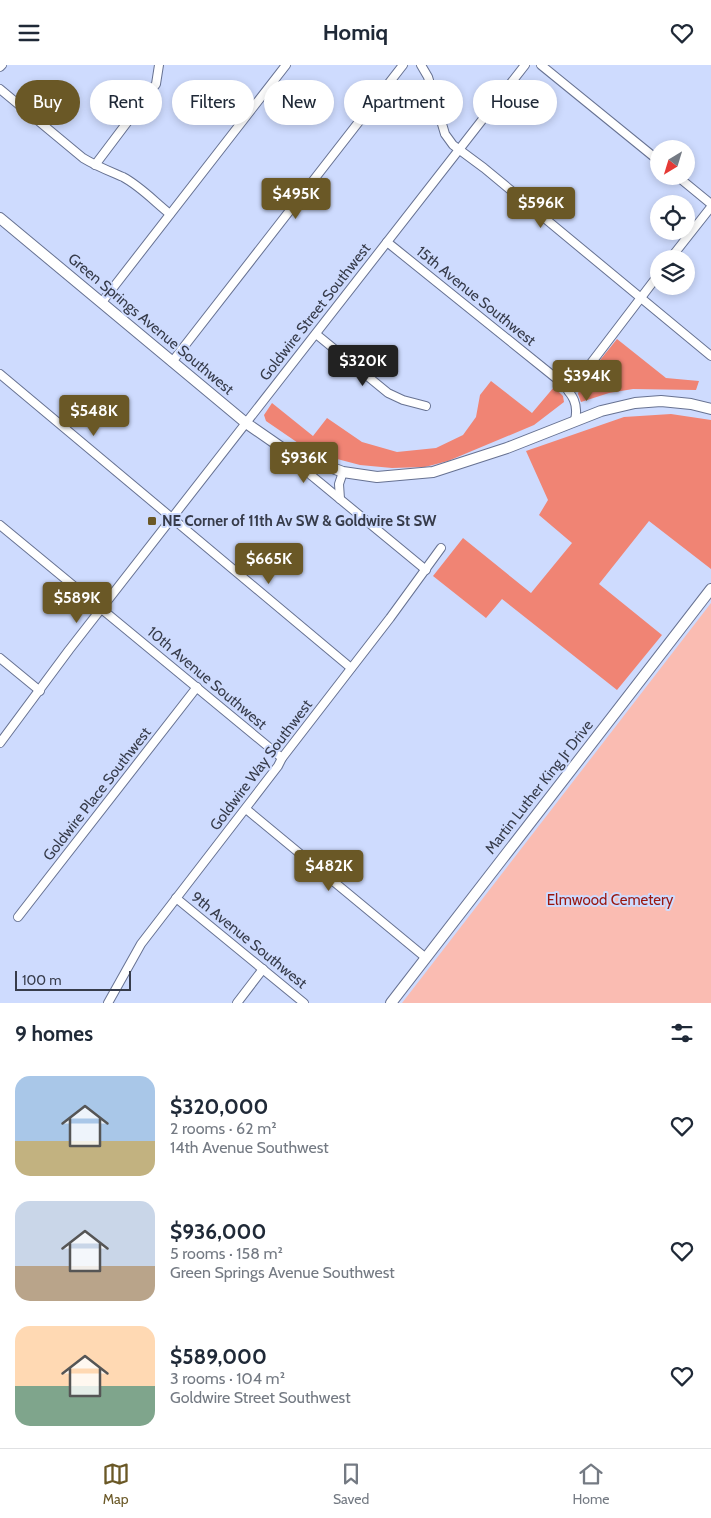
<!DOCTYPE html>
<meta charset="utf-8">
<style>
:root{--surface:#fff;--page:#f6f6f7;--text:#1f2937;--muted:#747a83;--line:#e0e1e3;--accent:#6a5826}
body{margin:0;font-family:Cabin,sans-serif;background:var(--page);color:var(--text);height:100vh;display:flex;flex-direction:column;font-size:19px;white-space:nowrap}
*{box-sizing:border-box;margin:0}
p{font-size:16px;color:var(--muted)}
.icon{flex:none;width:28px;height:28px;fill:none;stroke:currentColor;stroke-width:2;stroke-linecap:round;stroke-linejoin:round}
.map{position:relative;height:938px;overflow:hidden}
.drawer{display:flex;flex-direction:column;background:var(--surface);flex:1}
.drawer>*{flex:none}
.hud{position:absolute;left:15px;top:15px;width:681px;height:45px;display:flex;gap:10px}
.needle{width:32px;rotate:218deg}
.controls{position:absolute;left:650px;top:75px;display:grid;gap:10px}
.controls a{display:grid;place-items:center;width:45px;height:45px;border-radius:50%;background:var(--surface);box-shadow:0 2px 8px #0003;font-size:25px}
.scale{position:absolute;left:15px;bottom:12px;width:116px;box-sizing:border-box;padding-left:5px;border:2px solid #373c4b;border-top:0;font-size:14px;line-height:18px;white-space:nowrap;color:#373c4b;-webkit-text-stroke:4px #cedbfe;paint-order:stroke}
.price{position:absolute;translate:-50% -42px;padding:0 11px;border-radius:5px;background:var(--accent);color:#fff;font-size:16px;line-height:32px;filter:drop-shadow(0 1px 2px #0008)}
.price::after{content:'';position:absolute;left:50%;top:30px;width:15px;height:11px;margin-left:-8px;background:inherit;clip-path:polygon(0 0,100% 0,50% 100%)}
.price.on{background:#222;color:#fff}
ul{padding:0;list-style:none}
li{display:flex;align-items:center;gap:15px;height:125px;padding:0 15px}
li span{display:grid;place-items:center;flex:none;width:140px;height:100px;border-radius:15px;color:#555}
li>.icon{margin-inline-start:auto}
span .icon{width:60px;height:60px;fill:#fffc;stroke-width:1}
li b{font-size:21px}
h2{display:flex;justify-content:space-between;align-items:center;height:60px;padding:0 15px;font-size:21px}
.chip{padding:0 18px;border-radius:22px;background:var(--surface);box-shadow:0 2px 8px #0003;font-size:18px;line-height:45px}
.chip.on{background:var(--accent);color:#fff}
header{display:flex;justify-content:space-between;align-items:center;height:65px;padding:0 15px;background:var(--surface);font-size:22px;font-weight:800}
.tab-bar{display:flex;justify-content:space-around;align-items:center;height:70px;border-top:1px solid var(--line);background:var(--surface);font-size:14px;color:var(--muted)}
.tab-bar a{display:grid;justify-items:center;gap:2px}
.tab-bar .on{color:var(--accent)}
.map>svg:first-child{display:block}
.green{fill:#fabcb2}
.forest{fill:#f08474}
.lines{fill:none;stroke-linecap:round;stroke-linejoin:round}
.minor-casing{stroke:#677292;stroke-width:10}
.major-casing{stroke:#677292;stroke-width:12}
.minor{stroke:#fff;stroke-width:8}
.major{stroke:#fff;stroke-width:10}
.poi-dot{fill:#6a5826;stroke:#cedbfe;stroke-width:2}
.labels{text-anchor:middle;stroke-width:4;stroke-linejoin:round;paint-order:stroke}
.street-label{font-size:15px;fill:#373c4b;stroke:#cedbfe}
.poi-label{font-size:15px;font-weight:bold;fill:#373c4b;stroke:#cedbfe;text-anchor:start}
.park-label{font-size:15px;fill:#99170f;stroke:#cedbfe}
</style>
<header><svg class="icon" aria-label="menu" viewBox="0 0 24 24"><path d="M4 6h16M4 12h16M4 18h16"/></svg>Homiq<svg class="icon" aria-label="heart" viewBox="0 0 24 24"><path d="M12 20l-8-8c-3-5 5-10 8-4 3-6 11-1 8 4z"/></svg></header>
<div class="map">
<svg width="711" height="938" viewBox="0 0 711 938">
<rect width="100%" height="100%" fill="#cedbfe"/>
<polygon class="green" points="711,538 711,938 402,938"/>
<g class="forest">
<polygon points="617,274 666,313 699,316 696,325 633,324 609,328 581,337 578,329 580,320"/>
<polygon points="491,316 532,348 554,322 563,331 564,337 534,360 448,396 425,402 392,403 360,400 322,390 301,380 266,356 264,350 272,338 313,371 327,353 362,377 397,387 436,383 463,370 476,352 480,330"/>
<polygon points="671,349 711,355 711,504 649,456 599,519 662,570 617,625 502,534 486,553 433,511 463,473 531,528 572,478 539,450 548,435 526,386 624,352"/>
</g>
<g class="lines">
<defs>
<g id="minor">
<polyline points="421,0 428,12 445,69 453,80 484,103 711,291"/>
<polyline points="541,0 659,96"/>
<polyline points="0,2 2,0"/>
<path d="M0 24 83 93C96 101 109 106 123 112 140 121 155 137 170 149"/>
<polyline points="95,100 156,19 159,0"/>
<polyline points="677,111 711,139"/>
<path d="M387 177 562 318C572 330 579 338 575 355"/>
<polyline points="670,194 711,142"/>
<polyline points="102,237 286,0"/>
<polyline points="316,269 388,328 403,335 426,341"/>
<polyline points="172,297 403,0"/>
<polyline points="0,309 351,603"/>
<polyline points="569,327 659,209"/>
<polyline points="287,387 312,411 426,505"/>
<polyline points="340,434 339,419 343,407"/>
<polyline points="0,460 282,693"/>
<polyline points="0,593 40,626"/>
<polyline points="0,678 69,585 525,0"/>
<polyline points="246,744 426,893"/>
<polyline points="176,833 304,938"/>
<polyline points="18,852 197,622"/>
<polyline points="108,938 141,879 278,701 282,693 390,553 441,483"/>
<polyline points="237,938 263,904"/>
</g>
<g id="major">
<polyline points="0,153 246,358 285,385 343,407 377,412 433,407 507,383 601,346 635,338 661,336 691,339 711,344"/>
<polyline points="391,938 711,524"/>
</g>
</defs>
<use href="#minor" class="minor-casing"/>
<use href="#major" class="major-casing"/>
<use href="#minor" class="minor"/>
<use href="#major" class="major"/>
</g>
<rect class="poi-dot" x="147" y="451" width="10" height="10" rx="2.5"/>
<g class="labels">
<g class="street-label">
<text transform="translate(476 231) rotate(39)" y="5">15th Avenue Southwest</text>
<text transform="translate(315 247) rotate(-52)" y="5">Goldwire Street Southwest</text>
<text transform="translate(151 259) rotate(40)" y="5">Green Springs Avenue Southwest</text>
<text transform="translate(207 613) rotate(40)" y="5">10th Avenue Southwest</text>
<text transform="translate(261 700) rotate(-53)" y="5">Goldwire Way Southwest</text>
<text transform="translate(539 722) rotate(-52)" y="5">Martin Luther King Jr Drive</text>
<text transform="translate(97 729) rotate(-52)" y="5">Goldwire Place Southwest</text>
<text transform="translate(249 875) rotate(39)" y="5">9th Avenue Southwest</text>
</g>
<g class="poi-label">
<text x="162" y="461">NE Corner of 11th Av SW &amp; Goldwire St SW</text>
</g>
<g class="park-label">
<text x="610" y="840">Elmwood Cemetery</text>
</g>
</g>
</svg>
<div class="controls">
<a><svg class="needle" viewBox="-14 -14 28 28"><path d="M0-13l5 13h-10z" fill="#e53935"/><path d="M0 13l5-13h-10z" fill="#747a83"/></svg></a>
<a><svg class="icon" aria-label="locate" viewBox="0 0 24 24"><circle cx="12" cy="12" r="6"/><path d="M12 2v4M12 18v4M2 12h4M18 12h4"/></svg></a>
<a><svg class="icon" aria-label="layers" viewBox="0 0 24 24"><path d="M12 4l9 5-9 5-9-5zM3 14l9 5 9-5"/></svg></a>
</div>
<div class="scale">100 m</div>
<b class="price" style="left:296px;top:155px">$495K</b>
<b class="price" style="left:541px;top:164px">$596K</b>
<b class="price on" style="left:363px;top:322px">$320K</b>
<b class="price" style="left:587px;top:337px">$394K</b>
<b class="price" style="left:94px;top:372px">$548K</b>
<b class="price" style="left:304px;top:419px">$936K</b>
<b class="price" style="left:269px;top:520px">$665K</b>
<b class="price" style="left:77px;top:559px">$589K</b>
<b class="price" style="left:329px;top:827px">$482K</b>
<div class="hud">
<a class="chip on">Buy</a>
<a class="chip">Rent</a>
<a class="chip">Filters</a>
<a class="chip">New</a>
<a class="chip">Apartment</a>
<a class="chip">House</a>
</div>
</div>
<section class="drawer">
<h2>9 homes<svg class="icon" aria-label="filters" viewBox="0 0 24 24"><path d="M4 7h16M4 17h16"/><circle cx="9" cy="7" r="2"/><circle cx="15" cy="17" r="2"/></svg></h2>
<ul>
<li><span style="background:linear-gradient(#a9c7e8 65%,#c2b280 0)"><svg class="icon" aria-label="home" viewBox="0 0 24 24"><path d="M3 11l9-7 9 7M6 9v11h12V9"/></svg></span><div><b>$320,000</b><p>2 rooms · 62 m²</p><p>14th Avenue Southwest</p></div><svg class="icon" aria-label="heart" viewBox="0 0 24 24"><path d="M12 20l-8-8c-3-5 5-10 8-4 3-6 11-1 8 4z"/></svg></li>
<li><span style="background:linear-gradient(#c9d6e8 65%,#b9a48a 0)"><svg class="icon" aria-label="home" viewBox="0 0 24 24"><path d="M3 11l9-7 9 7M6 9v11h12V9"/></svg></span><div><b>$936,000</b><p>5 rooms · 158 m²</p><p>Green Springs Avenue Southwest</p></div><svg class="icon" aria-label="heart" viewBox="0 0 24 24"><path d="M12 20l-8-8c-3-5 5-10 8-4 3-6 11-1 8 4z"/></svg></li>
<li><span style="background:linear-gradient(#ffd9b3 60%,#7fa58c 0)"><svg class="icon" aria-label="home" viewBox="0 0 24 24"><path d="M3 11l9-7 9 7M6 9v11h12V9"/></svg></span><div><b>$589,000</b><p>3 rooms · 104 m²</p><p>Goldwire Street Southwest</p></div><svg class="icon" aria-label="heart" viewBox="0 0 24 24"><path d="M12 20l-8-8c-3-5 5-10 8-4 3-6 11-1 8 4z"/></svg></li>
</ul>
</section>
<nav class="tab-bar">
<a class="on"><svg class="icon" aria-label="map" viewBox="0 0 24 24"><path d="M3 6l6-2 6 2 6-2v14l-6 2-6-2-6 2zM9 4v14M15 6v14"/></svg>Map</a>
<a><svg class="icon" aria-label="saved" viewBox="0 0 24 24"><path d="M7 4h10v16l-5-4-5 4z"/></svg>Saved</a>
<a><svg class="icon" aria-label="home" viewBox="0 0 24 24"><path d="M3 11l9-7 9 7M6 9v11h12V9"/></svg>Home</a>
</nav>
